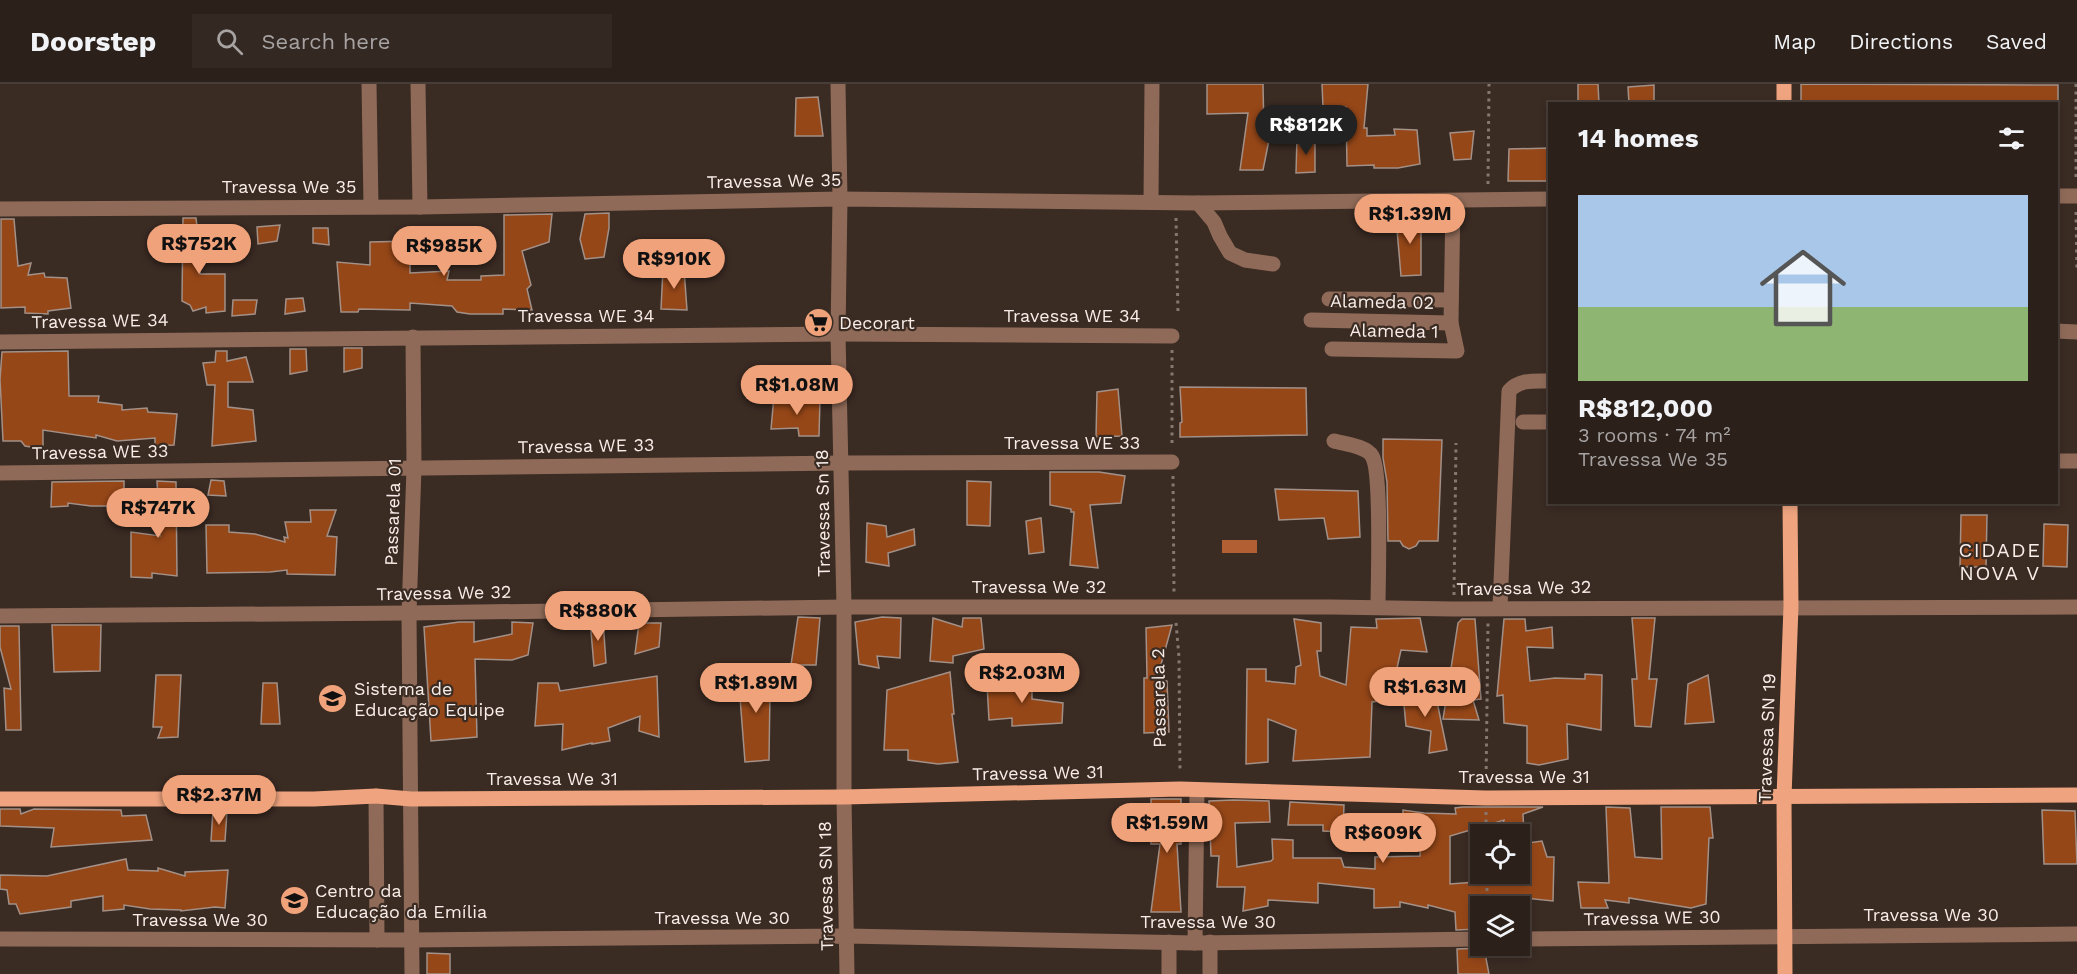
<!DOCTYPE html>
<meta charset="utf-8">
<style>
:root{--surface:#2c201a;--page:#342823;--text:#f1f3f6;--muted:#a6a3a2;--line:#483e39;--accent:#f0a27a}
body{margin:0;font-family:"Work Sans",sans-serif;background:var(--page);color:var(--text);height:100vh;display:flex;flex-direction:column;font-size:22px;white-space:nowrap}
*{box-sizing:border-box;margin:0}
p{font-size:20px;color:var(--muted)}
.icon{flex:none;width:33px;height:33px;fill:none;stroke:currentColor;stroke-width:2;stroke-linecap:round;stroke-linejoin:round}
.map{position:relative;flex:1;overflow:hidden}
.side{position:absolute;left:1548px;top:18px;width:510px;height:402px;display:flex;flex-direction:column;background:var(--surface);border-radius:0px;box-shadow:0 3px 9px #0003,0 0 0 2px var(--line)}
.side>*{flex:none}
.tools{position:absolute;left:1470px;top:740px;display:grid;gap:12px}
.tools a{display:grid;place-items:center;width:60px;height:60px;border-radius:0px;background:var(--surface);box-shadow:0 3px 9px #0003,0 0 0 2px var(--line);font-size:30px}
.price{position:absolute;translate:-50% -51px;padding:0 14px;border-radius:21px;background:var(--accent);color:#111;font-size:20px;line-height:39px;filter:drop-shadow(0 2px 3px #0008)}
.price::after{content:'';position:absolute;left:50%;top:36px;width:18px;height:14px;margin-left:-9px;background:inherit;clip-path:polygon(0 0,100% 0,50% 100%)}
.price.on{background:#222;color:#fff}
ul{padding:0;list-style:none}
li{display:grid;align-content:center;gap:12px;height:318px;padding:0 30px}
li+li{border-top:2px solid var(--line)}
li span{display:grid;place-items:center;height:186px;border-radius:0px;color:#555}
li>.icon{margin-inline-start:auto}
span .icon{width:108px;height:108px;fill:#fffc;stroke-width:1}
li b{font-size:26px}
h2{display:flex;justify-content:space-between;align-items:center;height:72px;padding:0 30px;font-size:26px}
header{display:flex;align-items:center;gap:36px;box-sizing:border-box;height:84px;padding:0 30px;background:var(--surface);border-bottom:2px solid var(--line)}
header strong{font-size:28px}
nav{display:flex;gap:33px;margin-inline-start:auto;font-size:21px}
.search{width:420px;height:54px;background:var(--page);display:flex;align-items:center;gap:15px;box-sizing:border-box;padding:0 21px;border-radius:0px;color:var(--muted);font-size:22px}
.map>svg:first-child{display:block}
.water{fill:#b15f33}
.building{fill:#964718;stroke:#a39087;stroke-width:1.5}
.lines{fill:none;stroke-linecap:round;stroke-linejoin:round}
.path{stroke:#867871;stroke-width:3;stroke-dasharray:3 4.5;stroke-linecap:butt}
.minor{stroke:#8f6a58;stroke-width:15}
.major{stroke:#efa47f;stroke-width:15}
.labels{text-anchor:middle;stroke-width:4.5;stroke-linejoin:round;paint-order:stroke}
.street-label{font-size:18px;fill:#f8ede8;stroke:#3a2b23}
.poi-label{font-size:18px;fill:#f8ede8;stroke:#3a2b23;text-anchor:start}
.neighbourhood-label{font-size:20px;letter-spacing:1.5px;fill:#f8ede8;stroke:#3a2b23}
</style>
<header>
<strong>Doorstep</strong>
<div class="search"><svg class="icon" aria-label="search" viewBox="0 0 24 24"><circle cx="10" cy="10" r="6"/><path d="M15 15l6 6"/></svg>Search here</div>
<nav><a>Map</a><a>Directions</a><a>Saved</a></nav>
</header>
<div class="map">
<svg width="2077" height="890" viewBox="0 0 2077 890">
<rect width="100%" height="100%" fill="#3a2b23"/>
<rect class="water" x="1222" y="456" width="35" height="13"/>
<g class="building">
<polygon points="1207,0 1263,0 1264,50 1270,51 1263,86 1240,86 1248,29 1207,30"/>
<polygon points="1322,0 1368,0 1364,44 1367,44 1367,52 1395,51 1394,45 1417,46 1420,80 1398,84 1374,84 1374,81 1347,82 1346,23 1323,23"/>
<polygon points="1578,0 1598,0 1599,20 1578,20"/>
<polygon points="1801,0 2058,1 2058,20 1801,20"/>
<polygon points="1654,1 1654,20 1629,20 1628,3"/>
<polygon points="818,13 823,52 795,52 796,14"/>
<polygon points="1474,47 1471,75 1454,76 1450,49"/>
<polygon points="1297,53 1315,56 1315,88 1296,89"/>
<polygon points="1550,64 1550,97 1508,97 1509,65"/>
<polygon points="609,129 609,144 604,173 585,175 580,155 585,130"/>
<polygon points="552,130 549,158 522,167 531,201 527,205 532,226 503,225 503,230 470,230 457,228 452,222 410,219 410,226 359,225 358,228 341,228 337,178 370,181 370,158 410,157 410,189 449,187 447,196 481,196 481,192 504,191 504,131"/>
<polygon points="1421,133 1421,191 1401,192 1396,134"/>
<polygon points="183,134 196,134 199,159 200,190 225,190 225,227 206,229 206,223 193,227 190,221 182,217"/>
<polygon points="1,135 14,135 18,182 31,179 28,191 44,189 45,193 67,194 71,224 48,227 48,230 25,229 25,223 1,224"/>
<polygon points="280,141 277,157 258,160 257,143"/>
<polygon points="313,144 328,144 329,161 313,159"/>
<polygon points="663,185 684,185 687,226 661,225"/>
<polygon points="303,214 305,227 285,230 286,215"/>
<polygon points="233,216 257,216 255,230 232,232"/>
<polygon points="344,264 362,264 362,284 344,288"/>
<polygon points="290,265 306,265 307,287 290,290"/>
<polygon points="68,267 69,312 99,312 98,318 122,321 122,326 147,324 148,328 177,330 174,361 155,362 155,354 117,357 96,351 96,354 43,346 43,365 25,362 21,357 3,357 0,295 2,268"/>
<polygon points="216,267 227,267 227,277 246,273 253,298 228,298 228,323 253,326 256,357 212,362 215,301 207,301 203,279 215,278"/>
<polygon points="1180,303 1306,304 1307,351 1180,353 1180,339 1182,338"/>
<polygon points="1118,305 1122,352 1096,353 1097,308"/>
<polygon points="774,312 798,319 798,313 820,315 819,352 799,352 798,344 771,345"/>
<polygon points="1383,355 1442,356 1438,457 1419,457 1416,462 1409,465 1403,462 1400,457 1388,457 1387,398 1383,374"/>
<polygon points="1050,388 1099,388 1125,392 1121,419 1090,421 1098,484 1070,481 1074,428 1071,428 1071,425 1050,421"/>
<polygon points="211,396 224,397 226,412 208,411"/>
<polygon points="124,397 124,422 91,422 68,419 68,422 51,423 52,398"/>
<polygon points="157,397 176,398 177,492 152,489 152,494 131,493 131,448 160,452"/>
<polygon points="967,397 991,398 990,442 967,441"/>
<polygon points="1275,405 1358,407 1360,453 1328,455 1324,434 1279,436"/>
<polygon points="310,426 336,426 327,452 337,453 335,491 287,490 287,486 270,488 207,489 206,441 229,441 229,448 255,450 285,458 284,453 288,454 285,438 311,438"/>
<polygon points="1961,431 1987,431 1986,483 1960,483"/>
<polygon points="1041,434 1044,468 1029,470 1026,437"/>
<polygon points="867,439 886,442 887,453 914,445 915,461 888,469 889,482 866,478"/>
<polygon points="2044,440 2068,441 2067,483 2043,482"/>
<polygon points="798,533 820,534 816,581 791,581"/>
<polygon points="882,533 901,534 900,574 877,572 879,584 859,580 855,538"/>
<polygon points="933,534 962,543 963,534 981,534 984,565 953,572 953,579 930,577"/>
<polygon points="1420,534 1427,568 1401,566 1397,584 1399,615 1372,618 1370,673 1293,677 1296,646 1268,635 1268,678 1246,680 1247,585 1266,585 1266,597 1295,600 1296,583 1301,581 1294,535 1321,539 1321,567 1317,567 1320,592 1346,601 1351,543 1377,544 1376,535"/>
<polygon points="1632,534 1655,534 1649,595 1657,595 1651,643 1635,642 1632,595 1637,595"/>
<polygon points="1462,535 1475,535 1481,615 1473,616 1479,636 1443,635 1448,604 1452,603 1450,591 1458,539"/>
<polygon points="1504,535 1525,535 1526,547 1552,543 1553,564 1527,563 1530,597 1555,594 1585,595 1585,590 1602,591 1601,646 1567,640 1568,675 1539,681 1527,679 1527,642 1504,639 1503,611 1497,612"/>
<polygon points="590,536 603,536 606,579 594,582"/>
<polygon points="459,538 474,538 474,558 512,550 512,538 533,539 528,571 512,576 475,575 477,653 431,657 424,543"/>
<polygon points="639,539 661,539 659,563 635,570"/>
<polygon points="52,541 101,541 100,587 54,588"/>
<polygon points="1172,541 1157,595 1167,597 1169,648 1144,649 1144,594 1147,594 1146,544"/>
<polygon points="0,542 19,542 21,646 6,646 4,604 11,605 0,563"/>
<polygon points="738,588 775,590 770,607 769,676 745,678"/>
<polygon points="950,588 954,630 952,630 958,678 938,680 908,676 908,666 884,666 887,606"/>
<polygon points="156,591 181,591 178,653 158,654 162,643 153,643"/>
<polygon points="1032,591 1032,615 1063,619 1062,639 1012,642 1012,634 989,636 987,600 1014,600 1015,593"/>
<polygon points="1708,591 1714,638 1685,640 1688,600"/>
<polygon points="657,592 659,653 639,647 640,632 608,644 610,657 592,660 592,659 562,666 563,640 535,642 538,599 558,599 560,607"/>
<polygon points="263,599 277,599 280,640 261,640"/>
<polygon points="1420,607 1421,611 1435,608 1447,666 1429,669 1431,647 1406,642 1403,610"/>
<polygon points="1151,715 1181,715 1181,760 1177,760 1181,828 1151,828 1160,760 1151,760"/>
<polygon points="1233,716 1269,717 1270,738 1235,739 1237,783 1271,777 1273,775 1272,755 1293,756 1293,774 1341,774 1344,783 1375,785 1375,773 1420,772 1421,753 1376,750 1376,737 1403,738 1403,726 1424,729 1456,730 1455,724 1463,723 1543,723 1523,730 1524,750 1500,750 1504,736 1450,752 1450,800 1502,796 1502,789 1520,789 1520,760 1542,757 1547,773 1554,773 1553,817 1525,814 1525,817 1481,815 1481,819 1476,819 1480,845 1456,846 1455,828 1428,821 1428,824 1400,818 1400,823 1374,824 1374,805 1318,799 1318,819 1268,816 1268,822 1243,827 1245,803 1217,803 1219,772 1211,772 1209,717"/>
<polygon points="1290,718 1344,721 1343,748 1323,747 1323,741 1288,741"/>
<polygon points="1606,723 1630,724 1635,773 1662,775 1661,723 1710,723 1713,754 1709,754 1706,820 1691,824 1629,814 1629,819 1605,816 1608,824 1581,824 1578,798 1609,799"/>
<polygon points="0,725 20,725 21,730 34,725 121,726 122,732 146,731 152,756 51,763 54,744 0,742"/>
<polygon points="213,726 227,727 225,757 211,757"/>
<polygon points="2042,726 2075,727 2077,780 2044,780"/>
<polygon points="126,775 128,786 158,787 158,784 185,792 185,788 228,786 225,824 215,823 181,827 181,826 150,825 124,821 124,825 103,827 103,812 71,817 71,823 20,830 16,820 9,820 7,806 0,805 0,791 47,792"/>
<polygon points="1484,864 1489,890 1458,890 1457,865"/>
<polygon points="427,869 450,870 450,890 427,890"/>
</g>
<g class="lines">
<g class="path">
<polyline points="2076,0 2076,97"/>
<polyline points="1488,100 1489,0"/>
<polyline points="2076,128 2077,188"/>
<polyline points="1176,134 1178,230"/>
<polyline points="1172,266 1172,362"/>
<polyline points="1173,392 1174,509"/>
<polyline points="1454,511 1456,359"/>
<polyline points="1176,539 1179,573 1180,688"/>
<polyline points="1486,700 1488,539"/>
<polyline points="1486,728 1486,750"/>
<polyline points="1487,789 1487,822"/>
</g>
<g class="minor">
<polyline points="369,0 371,122"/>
<polyline points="418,0 420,123"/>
<polyline points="838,0 840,115 838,250 844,523 844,713 847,890"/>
<polyline points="2056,112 2077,112"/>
<polyline points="1151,117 1152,0"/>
<polyline points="1198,119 1214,138 1220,152 1230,169 1245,176 1273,180"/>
<polyline points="0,125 420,123 840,115 1198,119 1550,115"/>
<polyline points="1329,215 1451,216"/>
<polyline points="1311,236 1451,239"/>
<polyline points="2056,247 2077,248"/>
<polyline points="0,258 838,250 1172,252"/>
<polyline points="1332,265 1457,267 1451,239 1453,117"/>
<polyline points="1523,338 1550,338"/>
<path d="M1334 357C1345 360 1366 362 1372 372 1382 387 1378 498 1378 523"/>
<polyline points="2056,377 2077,377"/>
<polyline points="0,389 842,379 1172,378"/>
<path d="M1500 523 1509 307C1520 295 1535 297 1550 297"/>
<polyline points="0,532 409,529 844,523 1332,523 1453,525 2077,523"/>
<polyline points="376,712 377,856"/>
<polyline points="0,855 412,856 847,852 1195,859 1480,855"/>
<polyline points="1520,855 2077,850"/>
<polyline points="1169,858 1169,890"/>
<polyline points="1210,858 1210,890"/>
<polyline points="1195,859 1197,707"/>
<polyline points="412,890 409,529 414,384 413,253"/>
</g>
<g class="major">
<polyline points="1784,20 1784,0"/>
<polyline points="0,715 314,715 376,712 411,715 844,713 1180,705 1486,714 2077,711"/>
<polyline points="1785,890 1784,713 1791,522 1790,418"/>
</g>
</g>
<defs>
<symbol id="supermarket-disc" viewBox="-11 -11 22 22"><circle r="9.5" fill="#f0a27a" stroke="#3a2b23"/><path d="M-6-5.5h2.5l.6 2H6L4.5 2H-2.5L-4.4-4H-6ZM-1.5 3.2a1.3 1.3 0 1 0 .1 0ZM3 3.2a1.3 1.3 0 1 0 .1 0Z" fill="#111"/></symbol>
<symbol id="school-disc" viewBox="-11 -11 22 22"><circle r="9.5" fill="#f0a27a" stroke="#3a2b23"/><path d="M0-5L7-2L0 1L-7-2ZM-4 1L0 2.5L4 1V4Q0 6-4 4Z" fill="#111"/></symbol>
</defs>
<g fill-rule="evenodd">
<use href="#supermarket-disc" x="802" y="222" width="33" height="33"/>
<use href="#school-disc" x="316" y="598" width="33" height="33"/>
<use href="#school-disc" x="278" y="800" width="33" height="33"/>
</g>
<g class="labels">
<g class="street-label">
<text transform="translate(774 97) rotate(-1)" y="6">Travessa We 35</text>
<text x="289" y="109">Travessa We 35</text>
<text transform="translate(1382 218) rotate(1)" y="6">Alameda 02</text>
<text x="586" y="238">Travessa WE 34</text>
<text x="1072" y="238">Travessa WE 34</text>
<text transform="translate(100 237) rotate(-1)" y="6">Travessa WE 34</text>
<text transform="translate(1394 247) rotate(1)" y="6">Alameda 1</text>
<text x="1072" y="365">Travessa WE 33</text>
<text transform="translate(586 362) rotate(-1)" y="6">Travessa WE 33</text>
<text transform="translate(100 368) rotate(-1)" y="6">Travessa WE 33</text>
<text transform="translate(393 428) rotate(-88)" y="6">Passarela 01</text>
<text transform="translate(823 429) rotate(-91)" y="6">Travessa Sn 18</text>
<text x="1039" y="509">Travessa We 32</text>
<text transform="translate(1524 504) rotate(-1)" y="6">Travessa We 32</text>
<text transform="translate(444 509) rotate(-1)" y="6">Travessa We 32</text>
<text transform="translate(1159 614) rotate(-91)" y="6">Passarela 2</text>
<text transform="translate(1767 654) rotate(-88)" y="6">Travessa SN 19</text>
<text transform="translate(1038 689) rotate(-1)" y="6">Travessa We 31</text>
<text x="1524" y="699">Travessa We 31</text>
<text x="552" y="701">Travessa We 31</text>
<text transform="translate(826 802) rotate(-91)" y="6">Travessa SN 18</text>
<text x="1931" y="837">Travessa We 30</text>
<text x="722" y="840">Travessa We 30</text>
<text transform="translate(1652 834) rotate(-1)" y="6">Travessa WE 30</text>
<text x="200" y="842">Travessa We 30</text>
<text x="1208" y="844">Travessa We 30</text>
</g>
<g class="poi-label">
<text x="839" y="245">Decorart</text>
<text x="354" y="611">Sistema de<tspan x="354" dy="21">Educação Equipe</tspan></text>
<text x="315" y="813">Centro da<tspan x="315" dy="21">Educação da Emília</tspan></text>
</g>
<g class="neighbourhood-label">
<text x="2000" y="473">CIDADE<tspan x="2000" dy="23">NOVA V</tspan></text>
</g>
</g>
</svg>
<div class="tools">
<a><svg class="icon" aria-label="locate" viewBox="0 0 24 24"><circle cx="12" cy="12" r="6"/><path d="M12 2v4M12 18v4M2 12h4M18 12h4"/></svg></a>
<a><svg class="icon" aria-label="layers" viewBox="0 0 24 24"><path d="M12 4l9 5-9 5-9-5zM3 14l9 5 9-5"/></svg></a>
</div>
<b class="price on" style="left:1306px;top:72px">R$812K</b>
<b class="price" style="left:1410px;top:161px">R$1.39M</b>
<b class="price" style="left:199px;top:191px">R$752K</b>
<b class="price" style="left:444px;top:193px">R$985K</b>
<b class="price" style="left:674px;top:206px">R$910K</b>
<b class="price" style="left:797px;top:332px">R$1.08M</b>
<b class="price" style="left:158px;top:455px">R$747K</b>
<b class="price" style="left:598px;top:558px">R$880K</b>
<b class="price" style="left:1022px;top:620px">R$2.03M</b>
<b class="price" style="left:756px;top:630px">R$1.89M</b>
<b class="price" style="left:1425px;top:634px">R$1.63M</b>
<b class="price" style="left:219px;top:742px">R$2.37M</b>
<b class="price" style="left:1167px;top:770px">R$1.59M</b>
<b class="price" style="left:1383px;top:780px">R$609K</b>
<section class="side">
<h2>14 homes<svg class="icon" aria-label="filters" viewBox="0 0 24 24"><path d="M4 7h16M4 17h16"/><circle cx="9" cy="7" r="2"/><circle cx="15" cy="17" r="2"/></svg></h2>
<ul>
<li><span style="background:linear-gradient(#a9c7e8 60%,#8fb573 0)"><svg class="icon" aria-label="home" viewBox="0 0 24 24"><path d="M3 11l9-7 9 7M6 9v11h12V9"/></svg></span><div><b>R$812,000</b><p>3 rooms · 74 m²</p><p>Travessa We 35</p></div></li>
</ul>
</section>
</div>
